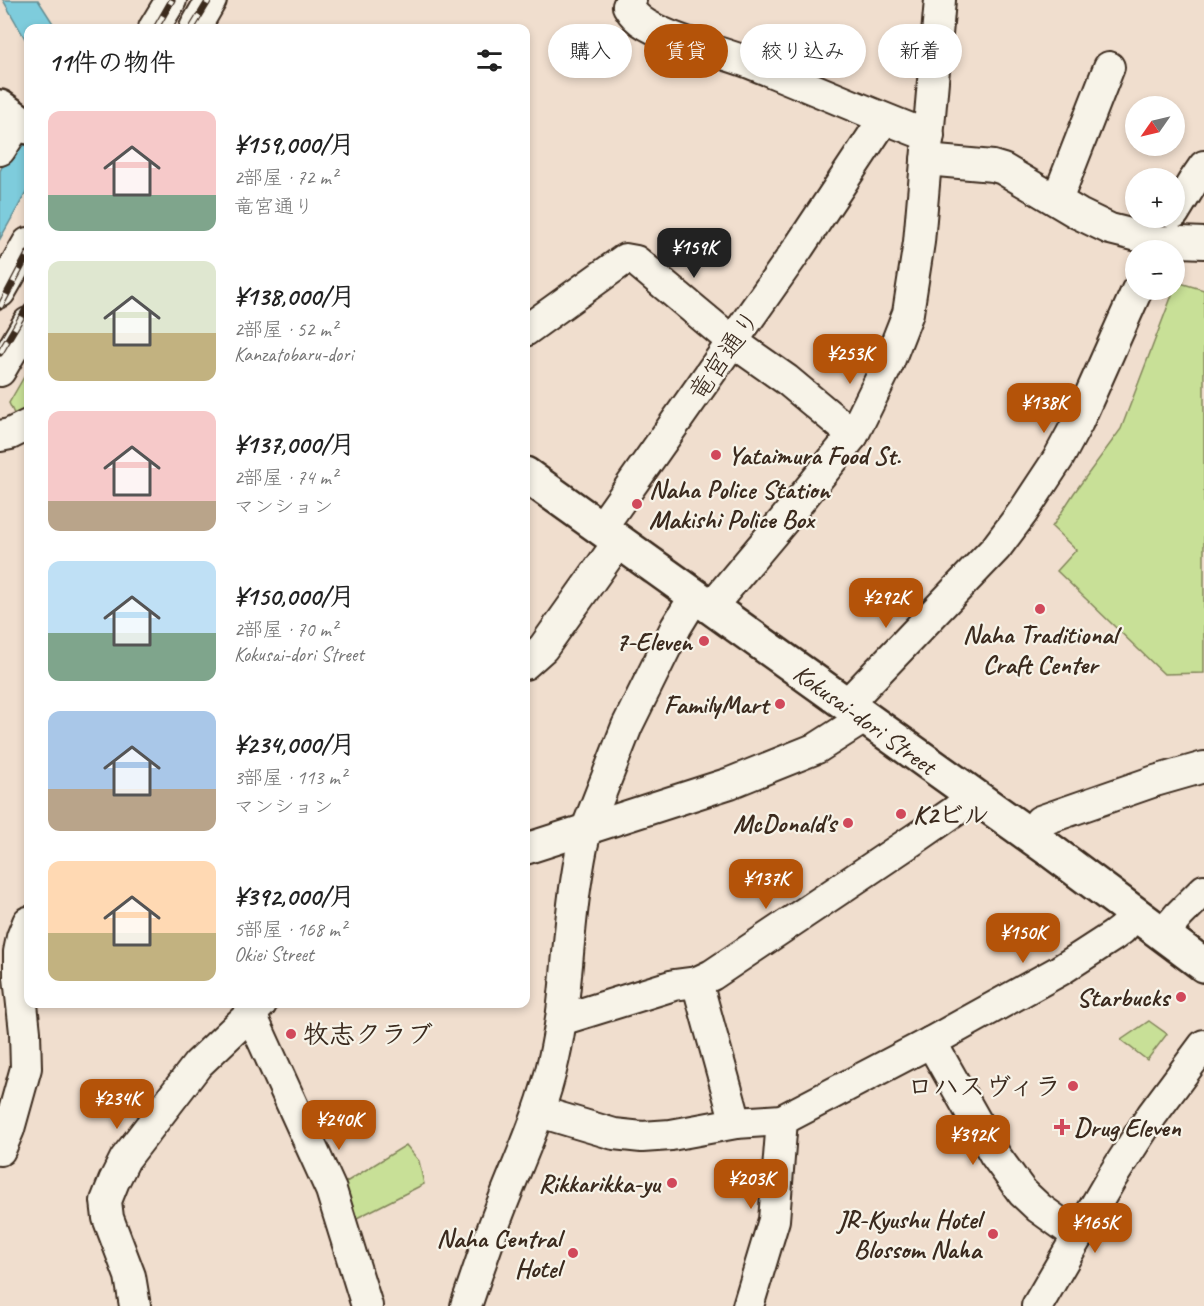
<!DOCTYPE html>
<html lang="ja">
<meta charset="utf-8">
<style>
:root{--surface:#fff;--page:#f6f6f6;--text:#222;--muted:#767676;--accent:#b45309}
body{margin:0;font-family:Caveat,"Klee One",sans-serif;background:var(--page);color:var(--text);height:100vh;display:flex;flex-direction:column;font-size:22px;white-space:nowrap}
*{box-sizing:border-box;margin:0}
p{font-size:20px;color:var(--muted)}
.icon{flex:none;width:33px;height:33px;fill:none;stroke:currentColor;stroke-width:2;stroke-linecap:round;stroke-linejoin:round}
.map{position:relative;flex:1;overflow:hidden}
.side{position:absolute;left:24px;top:24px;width:506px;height:984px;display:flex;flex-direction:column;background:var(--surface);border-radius:12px;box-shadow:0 3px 9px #0003}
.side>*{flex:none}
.top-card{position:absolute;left:548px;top:24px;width:566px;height:54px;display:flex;gap:12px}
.needle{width:39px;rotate:236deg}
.fabs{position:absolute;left:1125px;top:96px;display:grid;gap:12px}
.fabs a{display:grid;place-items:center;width:60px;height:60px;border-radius:50%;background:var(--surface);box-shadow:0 3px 9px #0003;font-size:30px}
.price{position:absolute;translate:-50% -51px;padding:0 14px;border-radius:12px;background:var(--accent);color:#fff;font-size:20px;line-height:39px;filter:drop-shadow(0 2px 3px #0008)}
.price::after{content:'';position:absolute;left:50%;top:36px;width:18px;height:14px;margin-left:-9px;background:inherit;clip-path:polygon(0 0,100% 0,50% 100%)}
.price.current{background:#222;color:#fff}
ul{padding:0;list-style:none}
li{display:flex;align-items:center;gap:18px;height:150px;padding:0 24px}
li span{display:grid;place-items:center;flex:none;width:168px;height:120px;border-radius:12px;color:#555}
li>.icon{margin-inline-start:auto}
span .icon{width:72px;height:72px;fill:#fffc;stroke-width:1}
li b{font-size:26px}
h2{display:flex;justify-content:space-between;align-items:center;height:72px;padding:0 24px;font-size:26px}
.tag{padding:0 21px;border-radius:27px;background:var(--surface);box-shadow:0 3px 9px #0003;font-size:21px;line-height:54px}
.tag.current{background:var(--accent);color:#fff}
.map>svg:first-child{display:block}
.green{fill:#c8e097;stroke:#82855a;stroke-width:1.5}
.water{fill:#7eccdc;stroke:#638b90;stroke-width:1.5}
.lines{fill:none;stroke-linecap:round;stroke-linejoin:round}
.minor-casing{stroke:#3b2a1e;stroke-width:34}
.major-casing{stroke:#3b2a1e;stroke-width:38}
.minor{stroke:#f7f3e8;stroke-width:30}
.major{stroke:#f7f3e8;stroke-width:33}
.rail-casing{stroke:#3b2a1e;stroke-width:7}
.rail{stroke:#f7f3e8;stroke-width:4.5;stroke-dasharray:14;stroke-linecap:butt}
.poi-dot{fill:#d1495b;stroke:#f7f3e8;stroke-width:2}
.labels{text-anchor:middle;stroke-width:4.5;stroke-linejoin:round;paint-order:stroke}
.street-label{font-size:26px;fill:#3b2a1e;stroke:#f7f3e8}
.poi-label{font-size:26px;font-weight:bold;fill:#3b2a1e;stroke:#f7f3e8;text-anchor:end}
</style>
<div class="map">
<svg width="1204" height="1306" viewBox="0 0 1204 1306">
<rect width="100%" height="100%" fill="#f0dece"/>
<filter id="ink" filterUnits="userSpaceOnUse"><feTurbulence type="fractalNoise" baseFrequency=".0167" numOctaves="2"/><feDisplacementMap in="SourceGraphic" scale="12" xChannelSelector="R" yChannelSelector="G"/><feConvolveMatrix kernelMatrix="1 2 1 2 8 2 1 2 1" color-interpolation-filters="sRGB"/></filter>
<g filter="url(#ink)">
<g class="green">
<polygon points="1177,282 1204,290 1204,673 1164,674 1057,571 1076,550 1052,527 1074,493 1121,429"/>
<polygon points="28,370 28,417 17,420 9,403"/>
<polygon points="1149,1021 1167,1034 1147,1060 1121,1040"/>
<polygon points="406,1145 419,1161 424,1184 349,1222 343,1184"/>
</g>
<g class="water">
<polygon points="3,0 38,0 56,28 28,28 28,44"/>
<polygon points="28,115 28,189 0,239 0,171"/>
</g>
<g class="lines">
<defs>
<g id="minor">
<path d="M631 0 628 6C633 15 638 20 647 25 679 43 716 50 750 63 810 87 868 113 929 136"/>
<polyline points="154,28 171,0"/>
<polyline points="195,28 211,0"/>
<polyline points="0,150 19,121"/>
<polyline points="926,160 993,166 1003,169 1079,214 1110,229 1158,241 1204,243"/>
<polyline points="1057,200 1109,67"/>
<polyline points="1174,213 1193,182 1204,166"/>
<polyline points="0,292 28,243"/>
<polyline points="525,331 625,259 636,261 733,342 787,380 853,435"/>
<polyline points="0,371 28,323"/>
<polyline points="0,436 10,434 28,425"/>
<polyline points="601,528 799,247 884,119"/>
<polyline points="711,607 784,520 853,435 888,364 908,313 919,242 940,0"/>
<polyline points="525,664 543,648 619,541"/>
<polyline points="846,705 996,548 1023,512 1058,459 1078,422 1137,290"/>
<polyline points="1040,821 1155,781 1204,767"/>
<polyline points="525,849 730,783 817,748 864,718"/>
<polyline points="1163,934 1179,915 1204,890"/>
<polyline points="697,982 736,1123"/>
<polyline points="252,1012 254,1021 331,1190 367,1306"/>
<polyline points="561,1020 674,985 697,982 712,975 919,836 955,811 973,796"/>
<polyline points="931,1042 995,1155 1022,1192 1039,1208 1078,1236"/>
<polyline points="540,1112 614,1134 642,1137 671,1135 736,1123 782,1120 931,1042 1059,971 1113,936 1121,930 1136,914"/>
<polyline points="0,1150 9,1129 26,1068 25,1032 19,977 19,952 22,937 28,922"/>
<polyline points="135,1306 130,1276 108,1218 106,1201 114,1181 125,1159 198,1064 261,1004"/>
<path d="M466 1306C477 1274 487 1243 499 1212 519 1160 542 1113 554 1058 567 1000 567 940 576 882 579 864 581 846 587 828L627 726 676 627 695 596"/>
<polyline points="748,1306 774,1220 782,1120"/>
<polyline points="1037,1306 1112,1177 1152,1115 1204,1045"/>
</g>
<g id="major">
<polyline points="0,107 28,127"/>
<polyline points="525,474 1050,850 1204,965"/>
</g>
</defs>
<use href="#minor" class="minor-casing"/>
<use href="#major" class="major-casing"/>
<use href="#minor" class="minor"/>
<use href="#major" class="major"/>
<defs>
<g id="rail">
<polyline points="156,28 172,0"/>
<polyline points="192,28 209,0"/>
<polyline points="0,307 28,254"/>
<polyline points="0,353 28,306"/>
</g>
</defs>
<use href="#rail" class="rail-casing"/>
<use href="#rail" class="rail"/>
</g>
</g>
<g class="poi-dot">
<circle cx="716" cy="455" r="6"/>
<circle cx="637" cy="504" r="6"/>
<circle cx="1040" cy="609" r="6"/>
<circle cx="704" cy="641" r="6"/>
<circle cx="780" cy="704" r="6"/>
<circle cx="901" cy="814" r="6"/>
<circle cx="848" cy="823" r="6"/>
<circle cx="1181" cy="997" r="6"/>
<circle cx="291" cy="1034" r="6"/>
<circle cx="1073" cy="1086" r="6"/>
<path d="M1059 1118h6v6h6v6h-6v6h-6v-6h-6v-6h6z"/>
<circle cx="672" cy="1183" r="6"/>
<circle cx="993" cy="1234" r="6"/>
<circle cx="573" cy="1253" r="6"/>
</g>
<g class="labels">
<g class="street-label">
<text transform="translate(724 355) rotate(-55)" y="9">竜宮通り</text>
<text transform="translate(865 719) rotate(36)" y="9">Kokusai-dori Street</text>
</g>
<g class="poi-label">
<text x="728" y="464" text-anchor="start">Yataimura Food St.</text>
<text x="649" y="498" text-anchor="start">Naha Police Station<tspan x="649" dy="30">Makishi Police Box</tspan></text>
<text x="1040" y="643" text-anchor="middle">Naha Traditional<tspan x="1040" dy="30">Craft Center</tspan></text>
<text x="692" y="650">7-Eleven</text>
<text x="768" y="713">FamilyMart</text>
<text x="913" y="823" text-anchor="start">K2ビル</text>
<text x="836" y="832">McDonald's</text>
<text x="1169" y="1006">Starbucks</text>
<text x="303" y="1043" text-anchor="start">牧志クラブ</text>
<text x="1061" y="1095">ロハスヴィラ</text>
<text x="1074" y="1136" text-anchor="start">Drug Eleven</text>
<text x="660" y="1192">Rikkarikka-yu</text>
<text x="981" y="1228">JR-Kyushu Hotel<tspan x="981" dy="30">Blossom Naha</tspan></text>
<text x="561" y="1247">Naha Central<tspan x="561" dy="30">Hotel</tspan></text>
</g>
</g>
</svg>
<div class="fabs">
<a><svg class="needle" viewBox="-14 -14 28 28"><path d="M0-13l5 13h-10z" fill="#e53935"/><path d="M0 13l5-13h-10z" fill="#767676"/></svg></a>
<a>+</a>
<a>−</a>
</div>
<b class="price current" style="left:694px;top:279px">¥159K</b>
<b class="price" style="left:850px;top:385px">¥253K</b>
<b class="price" style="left:1044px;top:434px">¥138K</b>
<b class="price" style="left:886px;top:629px">¥292K</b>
<b class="price" style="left:766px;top:910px">¥137K</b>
<b class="price" style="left:1023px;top:964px">¥150K</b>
<b class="price" style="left:117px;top:1130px">¥234K</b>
<b class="price" style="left:339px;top:1151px">¥240K</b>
<b class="price" style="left:973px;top:1166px">¥392K</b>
<b class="price" style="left:751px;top:1210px">¥203K</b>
<b class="price" style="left:1095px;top:1254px">¥165K</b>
<div class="top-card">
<a class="tag">購入</a>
<a class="tag current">賃貸</a>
<a class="tag">絞り込み</a>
<a class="tag">新着</a>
</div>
<section class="side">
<h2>11件の物件<svg class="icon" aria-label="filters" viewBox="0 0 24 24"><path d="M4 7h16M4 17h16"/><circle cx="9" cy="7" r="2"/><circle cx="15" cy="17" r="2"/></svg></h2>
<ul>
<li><span style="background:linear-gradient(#f6c9c9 70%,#7fa58c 0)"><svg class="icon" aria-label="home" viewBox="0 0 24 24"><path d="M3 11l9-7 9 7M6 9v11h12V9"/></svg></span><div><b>¥159,000/月</b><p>2部屋 · 72 m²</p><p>竜宮通り</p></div></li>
<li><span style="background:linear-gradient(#dfe7d0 60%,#c2b280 0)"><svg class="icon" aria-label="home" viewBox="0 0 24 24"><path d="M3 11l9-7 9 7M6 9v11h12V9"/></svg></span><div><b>¥138,000/月</b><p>2部屋 · 52 m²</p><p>Kanzatobaru-dori</p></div></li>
<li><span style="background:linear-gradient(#f6c9c9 75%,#b9a48a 0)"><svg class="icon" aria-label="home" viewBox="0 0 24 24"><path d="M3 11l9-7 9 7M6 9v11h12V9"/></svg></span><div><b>¥137,000/月</b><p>2部屋 · 74 m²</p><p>マンション</p></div></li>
<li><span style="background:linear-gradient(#bfe0f5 60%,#7fa58c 0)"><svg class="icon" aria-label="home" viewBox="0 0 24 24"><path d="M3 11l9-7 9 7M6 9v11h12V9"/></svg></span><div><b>¥150,000/月</b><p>2部屋 · 70 m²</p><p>Kokusai-dori Street</p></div></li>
<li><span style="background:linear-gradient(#a9c7e8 65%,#b9a48a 0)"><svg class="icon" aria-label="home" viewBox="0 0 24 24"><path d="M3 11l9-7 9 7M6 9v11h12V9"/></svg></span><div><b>¥234,000/月</b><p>3部屋 · 113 m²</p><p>マンション</p></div></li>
<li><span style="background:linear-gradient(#ffd9b3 60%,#c2b280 0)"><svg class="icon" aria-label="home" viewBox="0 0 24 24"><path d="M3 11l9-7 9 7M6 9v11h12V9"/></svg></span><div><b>¥392,000/月</b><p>5部屋 · 168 m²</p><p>Okiei Street</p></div></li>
</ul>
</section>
</div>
